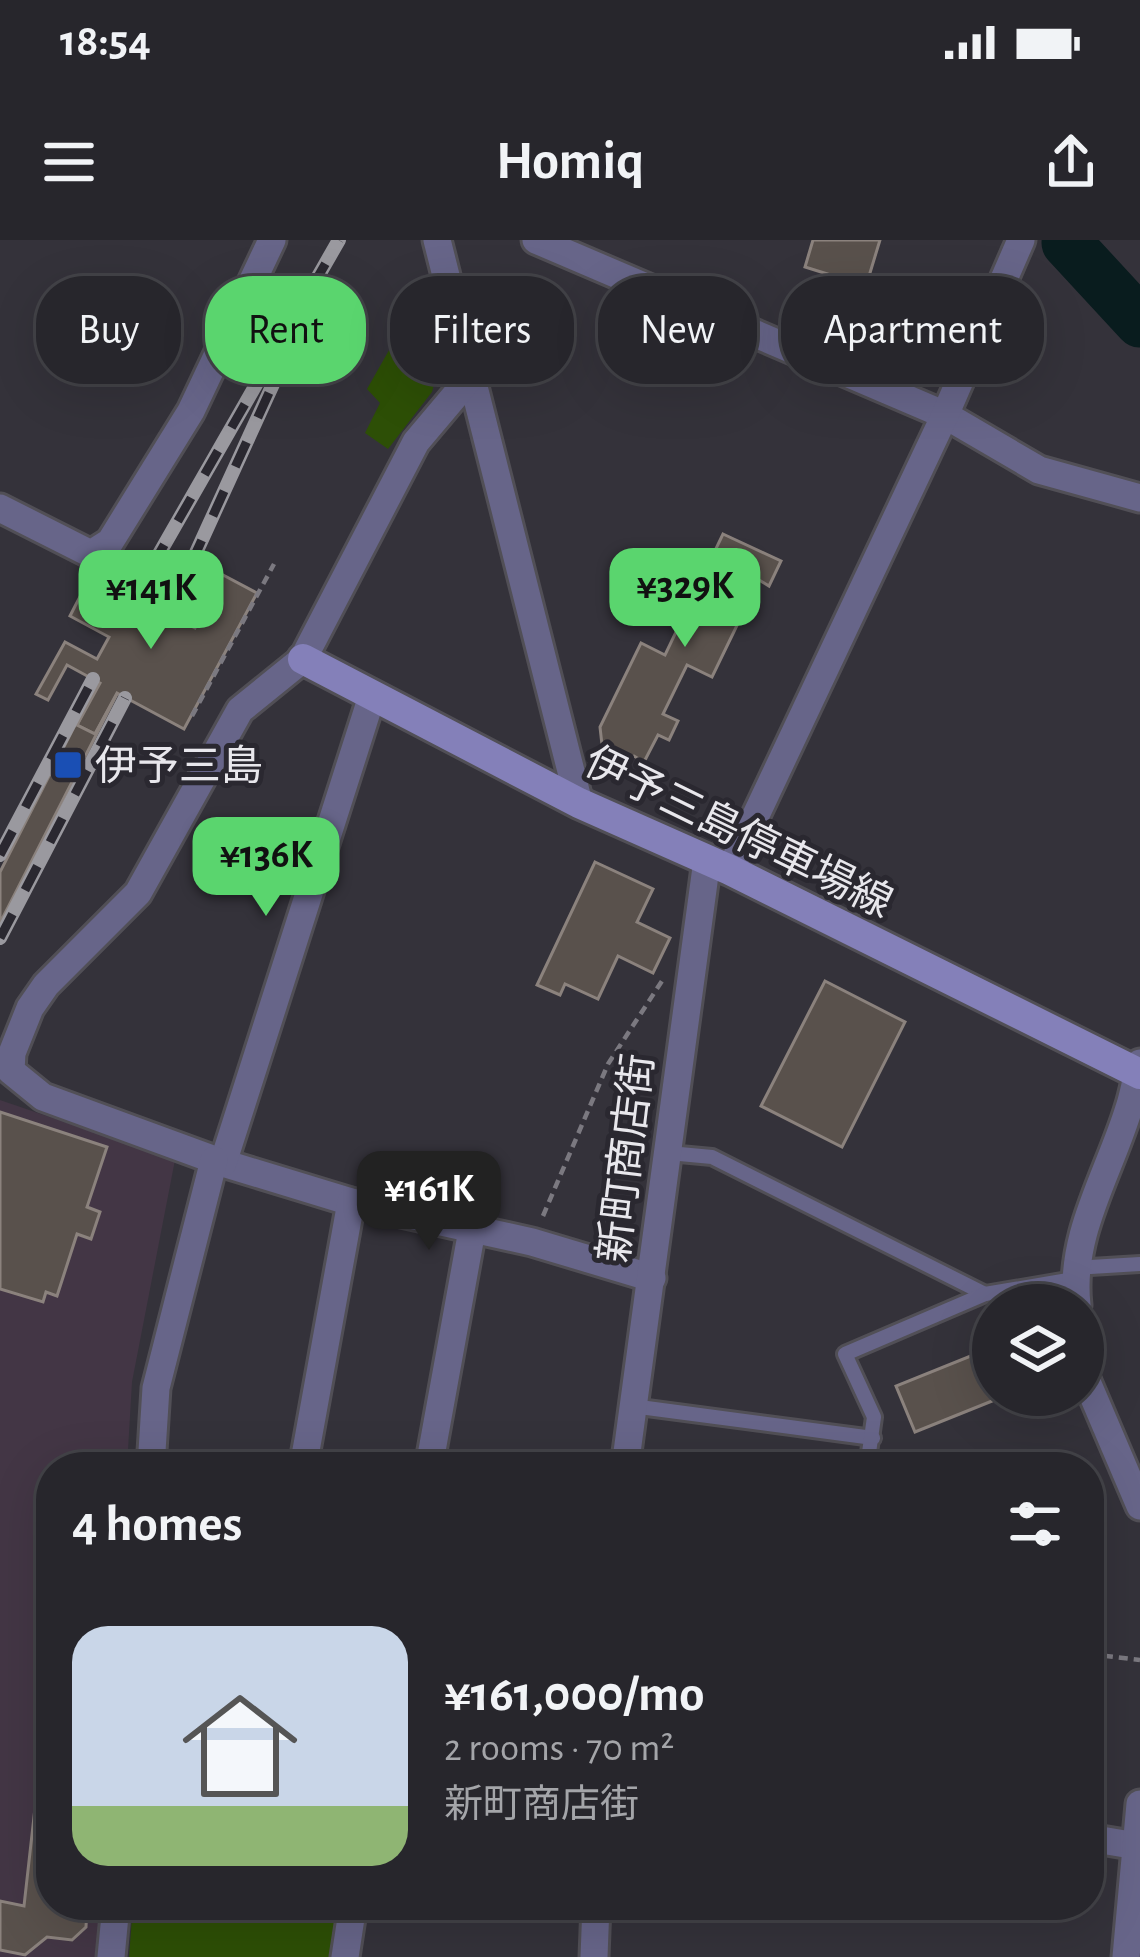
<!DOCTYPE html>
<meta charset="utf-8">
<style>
:root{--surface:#27262c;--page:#333238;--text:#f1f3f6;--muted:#a4a5a9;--line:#434348;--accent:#5ad56e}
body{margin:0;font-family:"Alegreya Sans","Noto Sans JP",sans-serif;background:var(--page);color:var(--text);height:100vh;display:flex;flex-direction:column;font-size:45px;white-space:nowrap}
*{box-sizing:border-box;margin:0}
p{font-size:39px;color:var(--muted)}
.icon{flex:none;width:66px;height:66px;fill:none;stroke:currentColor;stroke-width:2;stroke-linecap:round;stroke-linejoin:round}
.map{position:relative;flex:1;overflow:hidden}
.side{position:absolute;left:36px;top:1212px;width:1068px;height:468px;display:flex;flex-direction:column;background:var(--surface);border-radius:48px;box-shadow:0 12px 48px #0002,0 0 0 3px var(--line)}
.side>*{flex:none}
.guide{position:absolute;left:36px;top:36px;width:1068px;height:108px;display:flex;gap:24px}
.tools{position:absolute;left:972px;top:1044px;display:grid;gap:24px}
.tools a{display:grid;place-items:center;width:132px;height:132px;border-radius:50%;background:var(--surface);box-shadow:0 12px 48px #0002,0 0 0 3px var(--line);font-size:60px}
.price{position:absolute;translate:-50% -102px;padding:0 27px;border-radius:24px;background:var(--accent);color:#111;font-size:39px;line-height:78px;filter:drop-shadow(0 3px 6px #0008)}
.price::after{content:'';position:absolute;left:50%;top:72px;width:36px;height:27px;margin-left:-18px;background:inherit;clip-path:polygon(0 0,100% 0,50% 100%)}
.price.selected{background:#222;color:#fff}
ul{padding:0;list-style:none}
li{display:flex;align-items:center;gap:36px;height:300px;padding:0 36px}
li+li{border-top:3px solid var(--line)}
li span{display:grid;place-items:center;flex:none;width:336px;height:240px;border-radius:36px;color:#555}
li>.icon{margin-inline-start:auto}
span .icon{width:144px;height:144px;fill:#fffc;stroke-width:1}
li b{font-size:51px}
h2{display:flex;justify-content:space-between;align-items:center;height:144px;padding:0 36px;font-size:51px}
.pill{padding:0 42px;border-radius:48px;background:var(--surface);box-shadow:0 12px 48px #0002,0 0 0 3px var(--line);font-size:42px;line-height:108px}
.pill.selected{background:var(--accent);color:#111}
.status{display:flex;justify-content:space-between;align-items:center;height:84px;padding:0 60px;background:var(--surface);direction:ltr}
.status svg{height:33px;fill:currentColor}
header{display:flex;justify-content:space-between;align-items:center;height:156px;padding:0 36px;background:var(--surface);font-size:54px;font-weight:700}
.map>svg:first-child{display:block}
.education{fill:#433645}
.green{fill:#2d4f06}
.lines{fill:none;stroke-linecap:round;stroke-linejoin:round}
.river{stroke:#091c1e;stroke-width:51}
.building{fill:#59514c;stroke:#8b827d;stroke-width:3}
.service-casing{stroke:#514f56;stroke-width:20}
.minor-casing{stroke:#514f56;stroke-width:33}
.secondary-casing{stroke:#514f56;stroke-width:36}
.path{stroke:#7b7980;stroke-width:4.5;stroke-dasharray:9 6;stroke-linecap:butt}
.service{stroke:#676589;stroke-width:14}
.minor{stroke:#676589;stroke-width:27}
.secondary{stroke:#8480b9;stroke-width:30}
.rail-casing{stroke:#9a999f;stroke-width:14}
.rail{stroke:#2a2830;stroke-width:9;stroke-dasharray:27;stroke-linecap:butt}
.transit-dot{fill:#1a4fb4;stroke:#2a2830;stroke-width:4.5}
.labels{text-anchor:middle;stroke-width:10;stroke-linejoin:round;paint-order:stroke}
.poi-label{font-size:42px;fill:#e8e7ec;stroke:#2a2830;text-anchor:start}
.street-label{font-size:42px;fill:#e8e7ec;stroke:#2a2830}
</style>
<div class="status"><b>18:54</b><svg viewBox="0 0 49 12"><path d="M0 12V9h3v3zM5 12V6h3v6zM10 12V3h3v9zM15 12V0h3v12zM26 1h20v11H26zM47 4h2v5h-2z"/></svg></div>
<header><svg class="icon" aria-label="menu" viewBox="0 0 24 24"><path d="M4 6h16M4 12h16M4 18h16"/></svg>Homiq<svg class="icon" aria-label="share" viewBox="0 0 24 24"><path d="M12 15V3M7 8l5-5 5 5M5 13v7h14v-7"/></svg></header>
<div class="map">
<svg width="1140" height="1717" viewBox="0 0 1140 1717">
<rect width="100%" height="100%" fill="#34323a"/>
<polygon class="education" points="0,860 175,920 132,1142 127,1227 51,1227 51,1665 101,1665 98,1717 0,1717"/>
<g class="green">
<polygon points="420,80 438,129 432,152 388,209 365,193 380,163 367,149 405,82"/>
<polygon points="133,1665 344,1665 334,1717 129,1717"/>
</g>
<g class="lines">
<polyline class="river" points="1067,3 1140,82"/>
</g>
<g class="building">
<polygon points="813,0 880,0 866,46 805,27"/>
<polygon points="723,294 781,321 769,346 759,340 712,437 687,425 663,474 678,481 669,500 658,495 644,522 634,516 618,519 602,505 600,487 641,403 665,415"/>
<polygon points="106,317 116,322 96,360 130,378 140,359 195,388 223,335 257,353 184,489 117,453 95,494 77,485 100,443 67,425 48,460 36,454 65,402 97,419 109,397 70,376 99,320"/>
<polygon points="97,442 77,485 95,494 117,454 0,683 0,632"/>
<polygon points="595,622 653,649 637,682 670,698 653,733 618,716 598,759 565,744 560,755 537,745"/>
<polygon points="825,741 905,782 842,907 761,866"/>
<polygon points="0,872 107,907 87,967 100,972 91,999 77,994 57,1056 46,1052 43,1062 0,1049"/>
<polygon points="993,1107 993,1155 1007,1155 915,1192 896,1146"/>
<polygon points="51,1425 51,1665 87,1666 86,1687 72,1700 47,1697 25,1715 0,1710 0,1661 24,1666"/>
</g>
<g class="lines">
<defs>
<g id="service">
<polyline points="669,913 712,917 985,1054"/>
<polyline points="1074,1028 1140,1024"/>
<polyline points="632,1166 873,1198"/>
<polyline points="867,1227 874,1177 845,1114 985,1054 1074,1039"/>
</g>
<g id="minor">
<polyline points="437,0 579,563"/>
<polyline points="536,0 945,175 1039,230 1140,258"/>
<polyline points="470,138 416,202 303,419 240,470 138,653 46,745 30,768 12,813 11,831 43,857 223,923 351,962 532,1002 652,1038"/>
<polyline points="0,268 91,314 110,302 191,171 272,0"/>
<polyline points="730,630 945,175 1021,0"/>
<polyline points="223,923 372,456"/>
<path d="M1077 1065C1069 995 1109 934 1129 868 1134 853 1136 838 1140 823"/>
<polyline points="1083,1121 1085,1137 1140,1266"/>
<polyline points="151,1227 156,1148 214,920"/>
<polyline points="303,1227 351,962"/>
<polyline points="429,1227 472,990"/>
<polyline points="625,1227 707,620"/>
<polyline points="1089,1598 1137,1606"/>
<polyline points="111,1717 116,1665"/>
<polyline points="345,1717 353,1665"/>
<polyline points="594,1717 596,1665"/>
<polyline points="1126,1717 1140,1564"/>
</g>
<polyline id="secondary" points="303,419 579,563 730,630 1140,834"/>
</defs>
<use href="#service" class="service-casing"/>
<use href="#minor" class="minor-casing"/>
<use href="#secondary" class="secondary-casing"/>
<g class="path">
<polyline points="192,476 274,324"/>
<polyline points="543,976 608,824 662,741"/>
<polyline points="1089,1414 1140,1420"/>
</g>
<use href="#service" class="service"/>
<use href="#minor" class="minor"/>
<use href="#secondary" class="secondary"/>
<defs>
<g id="rail">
<polyline points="168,374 279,131"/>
<polyline points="124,375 339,0"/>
<polyline points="0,615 93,439"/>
<polyline points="0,698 125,458"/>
</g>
</defs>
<use href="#rail" class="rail-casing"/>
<use href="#rail" class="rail"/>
</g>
<rect class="transit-dot" x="53" y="510" width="30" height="30" rx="6"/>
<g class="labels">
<g class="poi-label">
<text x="95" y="540">伊予三島</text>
</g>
<g class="street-label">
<text transform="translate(739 591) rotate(26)" y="15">伊予三島停車場線</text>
<text transform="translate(625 918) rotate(-83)" y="15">新町商店街</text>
</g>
</g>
</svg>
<div class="tools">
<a><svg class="icon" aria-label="layers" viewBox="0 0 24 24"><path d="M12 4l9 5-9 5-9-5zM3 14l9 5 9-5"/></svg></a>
</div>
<b class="price" style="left:685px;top:410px">¥329K</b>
<b class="price" style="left:151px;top:412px">¥141K</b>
<b class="price" style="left:266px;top:679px">¥136K</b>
<b class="price selected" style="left:429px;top:1013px">¥161K</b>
<div class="guide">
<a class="pill">Buy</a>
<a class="pill selected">Rent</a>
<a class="pill">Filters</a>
<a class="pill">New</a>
<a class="pill">Apartment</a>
</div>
<section class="side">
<h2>4 homes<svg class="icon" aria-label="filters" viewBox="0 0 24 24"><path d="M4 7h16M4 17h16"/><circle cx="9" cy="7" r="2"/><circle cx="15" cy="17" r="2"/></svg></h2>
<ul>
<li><span style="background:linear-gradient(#c9d6e8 75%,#8fb573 0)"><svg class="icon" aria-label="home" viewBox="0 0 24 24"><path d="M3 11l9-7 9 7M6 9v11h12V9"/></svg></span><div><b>¥161,000/mo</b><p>2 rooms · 70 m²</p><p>新町商店街</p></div></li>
</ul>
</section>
</div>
